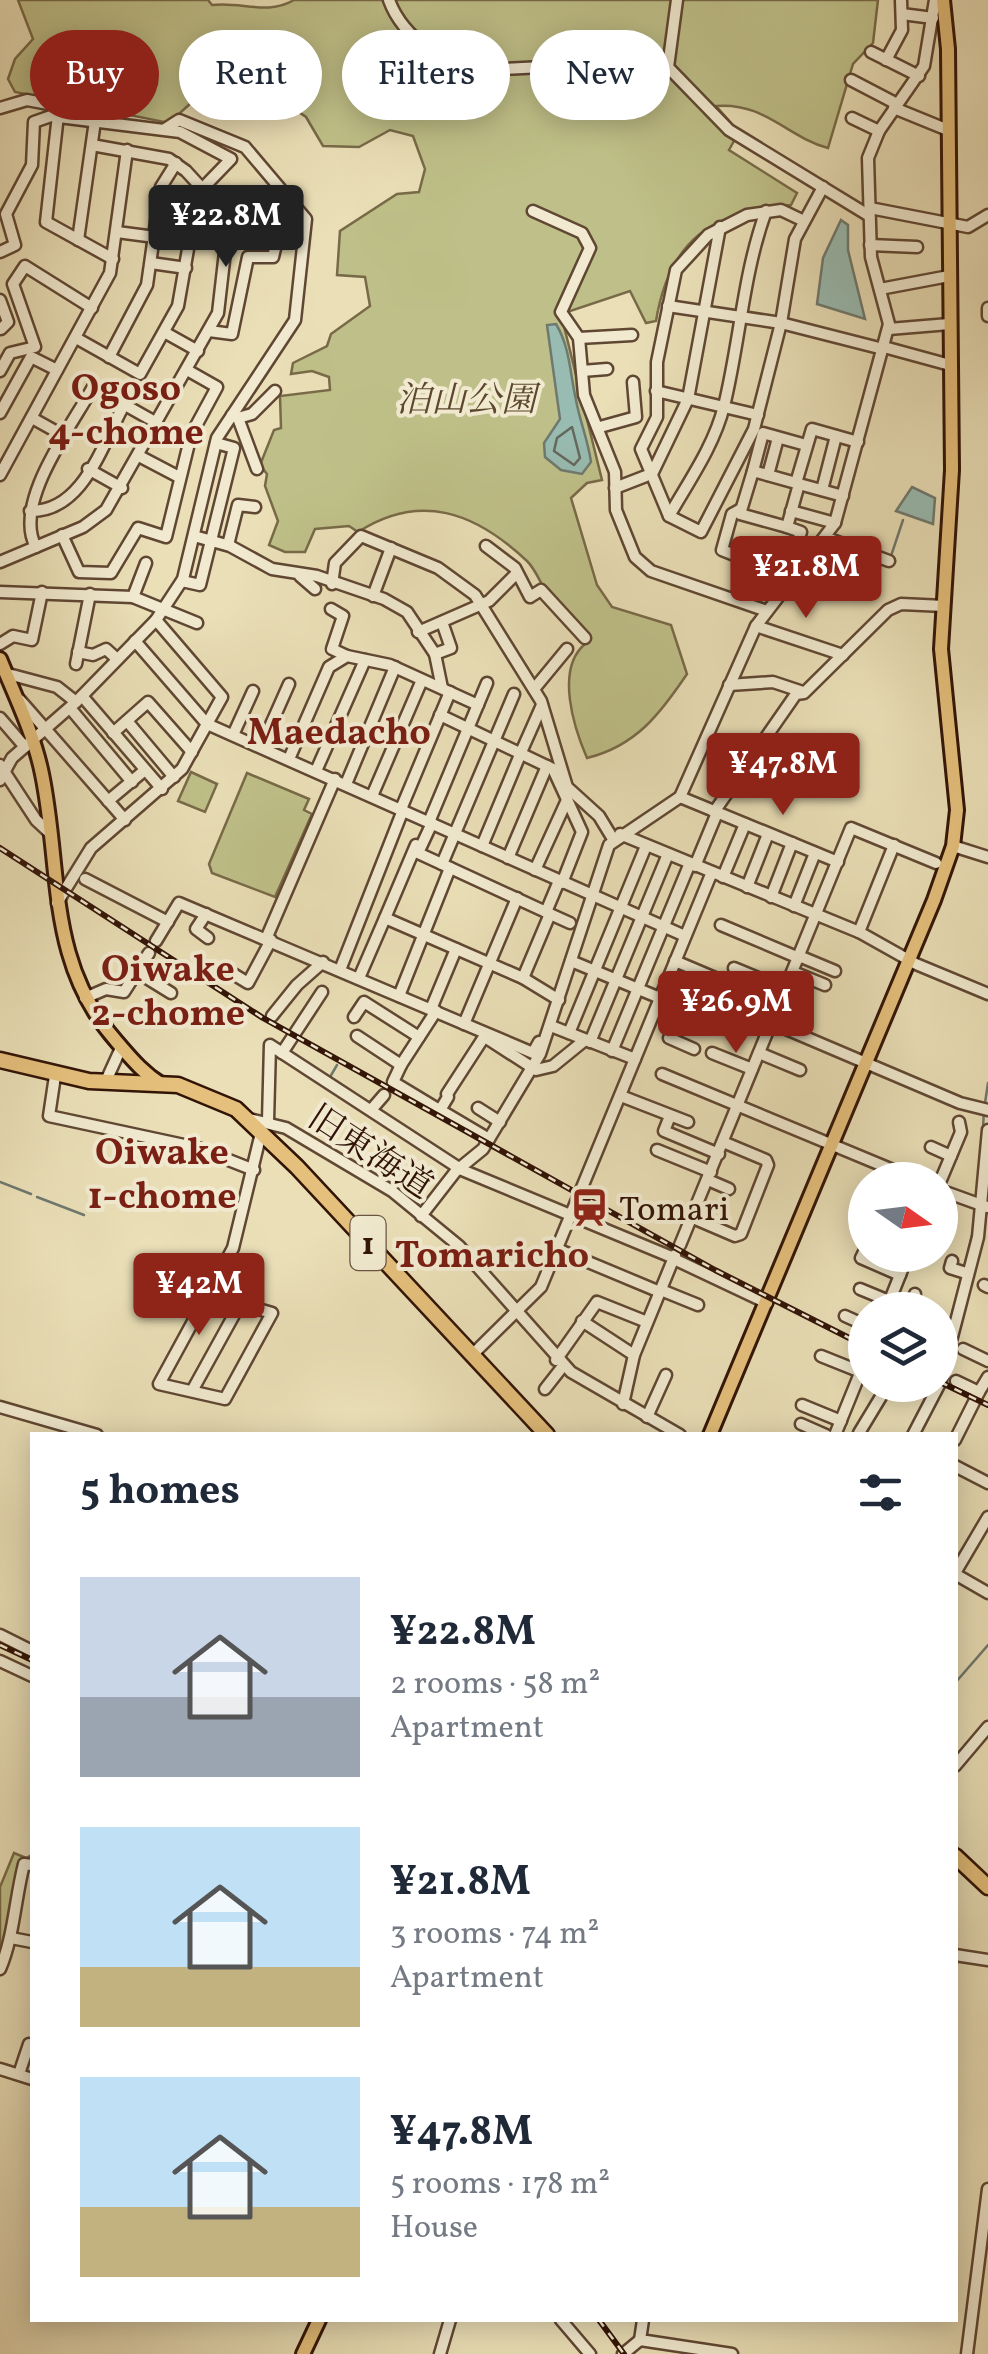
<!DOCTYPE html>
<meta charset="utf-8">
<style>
:root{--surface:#fff;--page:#f6f6f7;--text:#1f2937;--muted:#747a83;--accent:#8f2418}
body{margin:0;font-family:Vollkorn,"Noto Serif JP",serif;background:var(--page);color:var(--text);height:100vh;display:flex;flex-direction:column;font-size:38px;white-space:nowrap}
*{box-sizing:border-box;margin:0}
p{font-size:32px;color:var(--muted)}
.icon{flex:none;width:55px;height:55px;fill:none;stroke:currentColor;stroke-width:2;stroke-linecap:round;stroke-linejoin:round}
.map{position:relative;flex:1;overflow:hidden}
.drawer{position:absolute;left:30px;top:1432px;width:928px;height:890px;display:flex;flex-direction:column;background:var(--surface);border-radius:0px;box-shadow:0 5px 25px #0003}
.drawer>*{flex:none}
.guide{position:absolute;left:30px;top:30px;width:930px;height:90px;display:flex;gap:20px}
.needle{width:65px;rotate:104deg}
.controls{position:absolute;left:848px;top:1162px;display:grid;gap:20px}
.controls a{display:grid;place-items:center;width:110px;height:110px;border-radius:50%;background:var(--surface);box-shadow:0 5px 25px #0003;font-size:50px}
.price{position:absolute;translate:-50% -85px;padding:0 22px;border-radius:10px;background:var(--accent);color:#fff;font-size:32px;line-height:65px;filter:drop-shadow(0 2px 5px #0008)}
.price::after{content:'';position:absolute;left:50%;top:60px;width:30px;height:22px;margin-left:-15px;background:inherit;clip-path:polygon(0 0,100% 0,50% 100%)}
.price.on{background:#222;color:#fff}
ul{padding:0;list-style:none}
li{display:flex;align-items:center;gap:30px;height:250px;padding:0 50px}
li span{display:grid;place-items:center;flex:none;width:280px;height:200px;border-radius:0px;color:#555}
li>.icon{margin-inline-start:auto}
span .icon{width:120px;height:120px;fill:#fffc;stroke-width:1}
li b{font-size:42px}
h2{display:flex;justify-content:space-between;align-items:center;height:120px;padding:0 50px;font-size:42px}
.pill{padding:0 35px;border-radius:45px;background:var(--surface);box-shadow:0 5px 25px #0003;font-size:35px;line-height:90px}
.pill.on{background:var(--accent);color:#fff}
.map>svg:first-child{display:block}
.green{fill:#bfc089;stroke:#786a48;stroke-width:2.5}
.water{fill:#98bcb2;stroke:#6f796e;stroke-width:2.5}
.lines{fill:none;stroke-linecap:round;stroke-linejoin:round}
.shore{stroke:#65685c;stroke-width:2.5}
.stream{stroke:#6f796e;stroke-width:2.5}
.minor-casing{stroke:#604733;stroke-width:15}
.major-casing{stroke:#321407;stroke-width:18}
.highway-casing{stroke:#321407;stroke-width:19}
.minor{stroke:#f1ead0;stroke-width:10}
.major{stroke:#e5c07c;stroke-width:12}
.highway{stroke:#e5c07c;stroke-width:14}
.rail-casing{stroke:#321407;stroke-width:6}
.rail{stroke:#f1ead0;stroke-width:2.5;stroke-dasharray:8;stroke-linecap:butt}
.labels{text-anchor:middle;stroke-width:8;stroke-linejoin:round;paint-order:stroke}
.shield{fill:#f1ead0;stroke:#6b5443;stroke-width:2.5}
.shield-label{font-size:32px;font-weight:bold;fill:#321407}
.park-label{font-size:35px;font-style:italic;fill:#5c482e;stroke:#f1ead0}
.street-label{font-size:35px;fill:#321407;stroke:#f1ead0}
.poi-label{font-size:35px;fill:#321407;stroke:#f1ead0;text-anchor:start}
.neighbourhood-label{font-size:38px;font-weight:bold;fill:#7a1f14;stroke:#f1ead0}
</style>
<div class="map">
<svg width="988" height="2354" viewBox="0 0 988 2354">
<rect width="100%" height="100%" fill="#eadfb7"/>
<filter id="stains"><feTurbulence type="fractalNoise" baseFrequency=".002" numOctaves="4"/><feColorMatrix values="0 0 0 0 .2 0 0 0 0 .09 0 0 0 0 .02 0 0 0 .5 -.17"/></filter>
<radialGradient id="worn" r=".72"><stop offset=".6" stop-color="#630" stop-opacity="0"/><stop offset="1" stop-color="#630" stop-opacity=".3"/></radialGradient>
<g class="green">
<path d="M18 0H208L212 5C241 1 267 16 294 0H878L873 43 853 64 828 148C787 137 765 102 716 106L739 132 729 150 797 193 791 205C711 211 669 241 656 321L646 323 630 291 561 314 602 480 587 483 571 498 597 585 612 607 671 625 687 674C660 714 636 746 587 758 574 728 555 669 585 644 575 625 566 616 552 600 542 589 538 572 527 561 475 512 420 492 358 532L349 526 315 529 305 552H285L269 545 278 521 265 486 267 474 260 465 274 430 281 428 280 396 330 390 329 377 312 371 291 374 293 363 327 346 331 334 370 306 365 277 337 275 340 231 397 194 419 192 425 169 413 136 390 130 359 147 323 146 306 117 281 100 296 73 266 35 169 123 15 92 8 79 15 59 33 39Z"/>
<polygon points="191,772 217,784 205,812 178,801"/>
<polygon points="247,773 309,799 304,810 312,814 275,897 212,873 209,864"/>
<path d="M14 1853 26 1858 32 1855C14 1885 9 1923 0 1962V1887Z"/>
</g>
<g class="water">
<polygon points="841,220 848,225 848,250 865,319 817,304 823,258"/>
<path d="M556 324C570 347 570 374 576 400 580 422 588 440 591 462L582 474 561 470 545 457 544 443 560 419 547 325Z"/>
<polygon points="912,487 935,498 933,524 896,511"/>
</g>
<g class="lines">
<polygon class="shore" points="572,427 580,458 574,465 554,451 557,438"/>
<g class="stream">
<polyline points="891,556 903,520"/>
<polyline points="330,1077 337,1065"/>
<polyline points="985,1103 988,1083"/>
<polyline points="982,1143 984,1111"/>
<polyline points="0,1182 31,1194"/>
<polyline points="37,1197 84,1215"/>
<polyline points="965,1267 974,1226"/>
<polyline points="949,1330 963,1275"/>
<polyline points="955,1683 988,1645"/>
</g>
<defs>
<g id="minor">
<path d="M389 0C402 36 446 69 485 70L662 61 729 130 868 215"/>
<polyline points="902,14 933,18"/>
<polyline points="871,52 919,76"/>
<polyline points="886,60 902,30 901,0"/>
<polyline points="668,67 677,0"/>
<polyline points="851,80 897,104"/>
<polyline points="0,108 27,100 59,106 46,222 113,259"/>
<polyline points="894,108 948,130"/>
<polyline points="852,118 879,131"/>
<polyline points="870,208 968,227 988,215"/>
<polyline points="533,211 582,233 590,248 561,312 579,338 584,395 615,472 616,510 635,557 651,571 767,611"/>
<polyline points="804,221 781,210 747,215 708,235 676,270 657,362 657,417 641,449 669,516 701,532 754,429 781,323 795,239 823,187"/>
<polyline points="117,232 155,237"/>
<polyline points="78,240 95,121"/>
<polyline points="870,245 917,247"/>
<polyline points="0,252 15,245 6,214 32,165 34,122 51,116 180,132 231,159 202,189"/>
<polyline points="151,263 186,268"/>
<polyline points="880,289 949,276"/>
<polyline points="0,300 8,322 1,329"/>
<polyline points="668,306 781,323 883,349"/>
<polyline points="988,308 988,316"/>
<polyline points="889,329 949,324"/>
<polyline points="209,331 232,334 248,257 273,257 280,228 246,214 228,224"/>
<polyline points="164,332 198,351"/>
<polyline points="76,338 140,374 178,306 194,215 212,200"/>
<polyline points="579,338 632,335"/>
<polyline points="884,347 950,365"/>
<polyline points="109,357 147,285 161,187 176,163"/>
<polyline points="0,371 10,353 35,347 13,284 25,266 92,308"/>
<polyline points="582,371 607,369"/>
<polyline points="656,391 758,415"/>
<polyline points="0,413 31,357 57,370"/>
<polyline points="232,415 238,418 257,469"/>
<polyline points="32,418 66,437"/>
<polyline points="238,418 252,414 275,391"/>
<polyline points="600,427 636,417 633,382"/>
<polyline points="139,456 179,477"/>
<polyline points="88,469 122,488"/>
<polyline points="753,471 763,433 806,445"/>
<polyline points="652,474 688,399 720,227"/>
<polyline points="0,475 110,273 127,150"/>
<polyline points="768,475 778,438"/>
<polyline points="796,483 799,484 787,527 740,514 753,471 796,483 812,429 858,442"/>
<polyline points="799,484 843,496"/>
<polyline points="615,488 646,476"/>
<polyline points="822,490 836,436"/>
<polyline points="741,509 732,514 722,550 794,579"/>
<path d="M30 511C83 512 102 445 124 405"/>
<polyline points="791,511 835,523"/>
<path d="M669 516C689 481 714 446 724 406 740 341 743 274 766 211"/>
<polyline points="787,527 801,532 787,574"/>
<polyline points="62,535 79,572 111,573 138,528 166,537 191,435 217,387 187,370"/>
<polyline points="194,536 230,546 272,569 317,576 384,599 407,612 435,654 442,688"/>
<polyline points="827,538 889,561"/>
<polyline points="228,545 238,505 255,507"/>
<polyline points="486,546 515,568 530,597 541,590 585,638"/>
<path d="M36 547C12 504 71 427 93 387L157 423"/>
<polyline points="0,562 83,527 106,510 218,313 228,226 219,207 186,171 169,159 92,145"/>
<polyline points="300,576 315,589"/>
<polyline points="182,581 200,585 234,448 216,443"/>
<polyline points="332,584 335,563 361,536 438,568 475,595 541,701 567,787 599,816 613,839"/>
<polyline points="0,592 133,597 197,623"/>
<polyline points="373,596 391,548"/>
<polyline points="133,597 146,563"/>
<polyline points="331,609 343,616 332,649 347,656"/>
<polyline points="756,626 843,655"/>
<polyline points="418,632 489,601 517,573"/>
<polyline points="135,641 207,724 685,936"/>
<polyline points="0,644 13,636 32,640 42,592"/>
<polyline points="78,652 93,655 106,649 117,659"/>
<polyline points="435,654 451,648 442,622"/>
<polyline points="76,664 90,594"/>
<polyline points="8,679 12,675 57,687 76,702"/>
<polyline points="729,685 773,682 803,692"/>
<polyline points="534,689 567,649"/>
<polyline points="82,696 162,789"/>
<polyline points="20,700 125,820"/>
<polyline points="70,708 132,782"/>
<polyline points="440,715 553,769 582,832 562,883"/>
<polyline points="0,718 25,747"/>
<polyline points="127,721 174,777"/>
<polyline points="113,733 148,702 192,752"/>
<polyline points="233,735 253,691"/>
<polyline points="261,747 289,684"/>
<polyline points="522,750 542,705"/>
<polyline points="289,759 329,667 347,656 390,665 478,705"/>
<polyline points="0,765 36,820 51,834"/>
<polyline points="316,771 365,660"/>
<polyline points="0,780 12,758 76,702 156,620 183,579 217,438 295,320 306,219 245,147 179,120 165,129"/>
<polyline points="346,784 395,667"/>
<polyline points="372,796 422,680"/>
<polyline points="680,797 838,862"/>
<polyline points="108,801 145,770"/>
<polyline points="401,809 450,692"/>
<polyline points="714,812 796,694 804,693 888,610 901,604 944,606"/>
<polyline points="429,822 487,683"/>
<polyline points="432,823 418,853 546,912 559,881"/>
<polyline points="620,834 859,932 916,964 988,994"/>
<polyline points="482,846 520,755"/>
<polyline points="953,846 988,857"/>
<polyline points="508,858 547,766"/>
<polyline points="442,864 514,694"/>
<polyline points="695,866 717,813"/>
<polyline points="535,870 567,800"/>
<polyline points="723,877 745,824"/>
<polyline points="85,879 168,922"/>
<polyline points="747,887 768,834"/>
<polyline points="771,897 792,843"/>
<polyline points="57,903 91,848 182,769 222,697 156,620"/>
<polyline points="794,906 815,853"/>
<polyline points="206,914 196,929 208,938"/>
<polyline points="550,914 570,923"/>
<polyline points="385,918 416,845"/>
<polyline points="721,925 799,958"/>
<polyline points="859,932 894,845"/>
<polyline points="266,939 335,779"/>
<polyline points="156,941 179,903 533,1053 539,1042"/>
<polyline points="799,956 835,971"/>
<polyline points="571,961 660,998"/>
<polyline points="675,961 741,989"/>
<polyline points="734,968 768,982"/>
<polyline points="340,970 403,810"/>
<polyline points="137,972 171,993"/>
<polyline points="230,972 248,983 271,940"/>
<polyline points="793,972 825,985"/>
<polyline points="359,978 385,918 523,978 559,1000"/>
<polyline points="523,978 550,914 546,912"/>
<polyline points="399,996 450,868"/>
<polyline points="85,998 106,989 124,992 149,953"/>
<polyline points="431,1009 456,949"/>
<polyline points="272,1016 297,985 323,962"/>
<polyline points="354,1017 364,1002 419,1037"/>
<polyline points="772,1023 960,1103 988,1110"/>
<polyline points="464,1024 517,898"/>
<polyline points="551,1026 635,1059"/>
<polyline points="569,1033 646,846"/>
<polyline points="357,1036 401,1065 436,1011"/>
<polyline points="669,1038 694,1049"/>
<polyline points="488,1039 536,1070 553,1066 585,1040"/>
<polyline points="590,1042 668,854"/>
<polyline points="612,1051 690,863"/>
<polyline points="282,1053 322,992"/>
<polyline points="712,1053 752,1069"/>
<polyline points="759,1053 800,1070"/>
<polyline points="401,1065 393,1082 436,1108"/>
<polyline points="662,1074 917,1180"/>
<polyline points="55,1076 49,1116 198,1148 254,1170"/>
<polyline points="105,1083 121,1048"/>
<polyline points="447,1094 484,1037"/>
<polyline points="621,1096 688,1122"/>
<polyline points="448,1097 440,1110 489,1139"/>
<polyline points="478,1108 500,1122"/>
<polyline points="371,1110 384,1095"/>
<polyline points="670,1116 664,1131 719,1154"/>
<polyline points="249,1119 286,1128 392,1191 459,1246 571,1372 680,1435"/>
<polyline points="268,1121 270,1045 462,1170 674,1258"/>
<polyline points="931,1147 951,1156"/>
<polyline points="657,1150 711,1172"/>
<polyline points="708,1180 729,1189"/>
<polyline points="940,1182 961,1132 959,1122"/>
<polyline points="940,1190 987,1207"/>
<polyline points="421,1216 456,1171 483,1149 540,1054 609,845 680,797 756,626 835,523 889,324 871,257 868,158 879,131 924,66 935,0"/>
<polyline points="693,1218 735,1236 741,1234 768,1165 766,1160 723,1142"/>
<polyline points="680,1245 851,828 936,863"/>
<polyline points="557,1249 660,1292"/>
<polyline points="865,1250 861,1258 900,1275"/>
<polyline points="674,1259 767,1303"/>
<polyline points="952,1261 950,1268 966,1273"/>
<polyline points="984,1285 988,1287"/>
<polyline points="860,1289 889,1301"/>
<polyline points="661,1290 698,1305"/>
<polyline points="207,1294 272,1313 225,1399 159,1384 233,1248 261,1133"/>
<polyline points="886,1310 908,1255"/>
<polyline points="908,1310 915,1294"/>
<polyline points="845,1316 865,1325"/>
<polyline points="582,1321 634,1355"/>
<polyline points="963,1349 988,1361"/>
<polyline points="472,1355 541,1287 712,872"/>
<polyline points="821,1356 861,1372"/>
<polyline points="556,1360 597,1302 647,1322"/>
<polyline points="956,1381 979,1392 988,1377"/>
<polyline points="940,1383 978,1237 988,1130"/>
<polyline points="545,1389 563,1366"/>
<polyline points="192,1391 240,1304"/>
<polyline points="623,1404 634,1355 675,1255"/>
<polyline points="802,1405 841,1421"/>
<polyline points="0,1407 97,1435"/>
<polyline points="647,1417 666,1375"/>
<polyline points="801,1424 826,1435"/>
<polyline points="859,1433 888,1385"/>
<polyline points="835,1435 865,1361"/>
<polyline points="913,1435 939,1385"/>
<polyline points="955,1440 979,1392"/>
<polyline points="955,1466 988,1483"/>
<polyline points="955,1573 988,1517"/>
<polyline points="955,1574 988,1593"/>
<polyline points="0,1635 32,1651"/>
<polyline points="0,1661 32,1676"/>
<polyline points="955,1766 988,1727"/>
<polyline points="11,1938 32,1942"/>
<polyline points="955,1955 988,1960"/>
<path d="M0 1969C14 1936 15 1899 24 1864L32 1865"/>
<polyline points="0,2069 32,2079"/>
<polyline points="19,2074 29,2044"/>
<polyline points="561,2320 590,2354"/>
<polyline points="643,2320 640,2340 732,2354"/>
<polyline points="440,2354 450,2320"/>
<polyline points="623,2354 640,2340"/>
<polyline points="967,2354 988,2189"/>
</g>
<g id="major">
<path d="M0 659C15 696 34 734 42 774 62 871 46 962 117 1042 131 1058 143 1073 161 1084"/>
<polyline points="710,1435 934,900 953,846 957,810 941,649 952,470 948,49 943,0"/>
<polyline points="303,2354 319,2320"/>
</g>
<g id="highway">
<polyline points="0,1060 89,1081 178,1085 236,1109 297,1167 547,1435"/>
<polyline points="955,1856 988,1887"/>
</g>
</defs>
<use href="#minor" class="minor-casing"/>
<use href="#major" class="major-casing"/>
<use href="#highway" class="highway-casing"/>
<use href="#minor" class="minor"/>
<use href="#major" class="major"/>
<use href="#highway" class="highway"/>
<defs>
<g id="rail">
<polyline points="0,848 263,1018 715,1270 865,1346"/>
<polyline points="940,1382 988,1405"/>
<polyline points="0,1645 32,1660"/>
<polyline points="599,2320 624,2354"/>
</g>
</defs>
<use href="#rail" class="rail-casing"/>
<use href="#rail" class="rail"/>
</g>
<defs>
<symbol id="station-bare" viewBox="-9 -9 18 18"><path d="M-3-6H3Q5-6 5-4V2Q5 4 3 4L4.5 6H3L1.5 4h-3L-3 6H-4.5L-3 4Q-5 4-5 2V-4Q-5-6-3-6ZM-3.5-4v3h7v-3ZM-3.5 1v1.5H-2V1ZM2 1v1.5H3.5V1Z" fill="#8f2418" stroke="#f1ead0" stroke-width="2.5" paint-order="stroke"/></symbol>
</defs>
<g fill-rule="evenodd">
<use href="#station-bare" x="562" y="1180" width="55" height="55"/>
</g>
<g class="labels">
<rect class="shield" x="350.5" y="1216" width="35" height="54" rx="8"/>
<g class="shield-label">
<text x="368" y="1254">1</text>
</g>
<g class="park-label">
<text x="466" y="411">泊山公園</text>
</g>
<g class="street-label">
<text transform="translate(371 1151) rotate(33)" y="12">旧東海道</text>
</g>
<g class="poi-label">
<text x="619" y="1220">Tomari</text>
</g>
<g class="neighbourhood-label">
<text x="126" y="400">Ogoso<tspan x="126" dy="44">4-chome</tspan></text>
<text x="339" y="744">Maedacho</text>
<text x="168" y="981">Oiwake<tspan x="168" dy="44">2-chome</tspan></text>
<text x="162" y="1164">Oiwake<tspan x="162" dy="44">1-chome</tspan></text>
<text x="492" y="1267">Tomaricho</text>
</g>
</g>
<rect width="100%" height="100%" filter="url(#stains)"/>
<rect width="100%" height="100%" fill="url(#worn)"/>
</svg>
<div class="controls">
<a><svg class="needle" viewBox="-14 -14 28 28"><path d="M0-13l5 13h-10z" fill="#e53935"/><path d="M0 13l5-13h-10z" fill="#747a83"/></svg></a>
<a><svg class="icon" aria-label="layers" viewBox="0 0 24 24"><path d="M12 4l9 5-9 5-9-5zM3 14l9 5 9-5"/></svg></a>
</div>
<b class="price on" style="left:226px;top:270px">¥22.8M</b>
<b class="price" style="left:806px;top:621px">¥21.8M</b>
<b class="price" style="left:783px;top:818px">¥47.8M</b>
<b class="price" style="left:736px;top:1056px">¥26.9M</b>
<b class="price" style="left:199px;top:1338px">¥42M</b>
<div class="guide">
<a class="pill on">Buy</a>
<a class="pill">Rent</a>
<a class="pill">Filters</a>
<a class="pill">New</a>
</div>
<section class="drawer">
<h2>5 homes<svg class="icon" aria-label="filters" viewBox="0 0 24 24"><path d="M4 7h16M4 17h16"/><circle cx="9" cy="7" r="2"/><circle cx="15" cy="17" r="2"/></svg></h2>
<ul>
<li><span style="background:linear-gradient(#c9d6e8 60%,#9aa5b1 0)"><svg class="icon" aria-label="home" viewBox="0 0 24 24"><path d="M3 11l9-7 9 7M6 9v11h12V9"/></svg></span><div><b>¥22.8M</b><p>2 rooms · 58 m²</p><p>Apartment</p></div></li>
<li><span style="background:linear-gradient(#bfe0f5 70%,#c2b280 0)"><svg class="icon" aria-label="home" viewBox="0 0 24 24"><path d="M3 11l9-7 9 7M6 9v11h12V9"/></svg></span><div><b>¥21.8M</b><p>3 rooms · 74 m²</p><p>Apartment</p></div></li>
<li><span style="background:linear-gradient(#bfe0f5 65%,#c2b280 0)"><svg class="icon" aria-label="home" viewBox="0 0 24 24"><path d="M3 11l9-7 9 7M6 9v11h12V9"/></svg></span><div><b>¥47.8M</b><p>5 rooms · 178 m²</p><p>House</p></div></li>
</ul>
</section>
</div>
